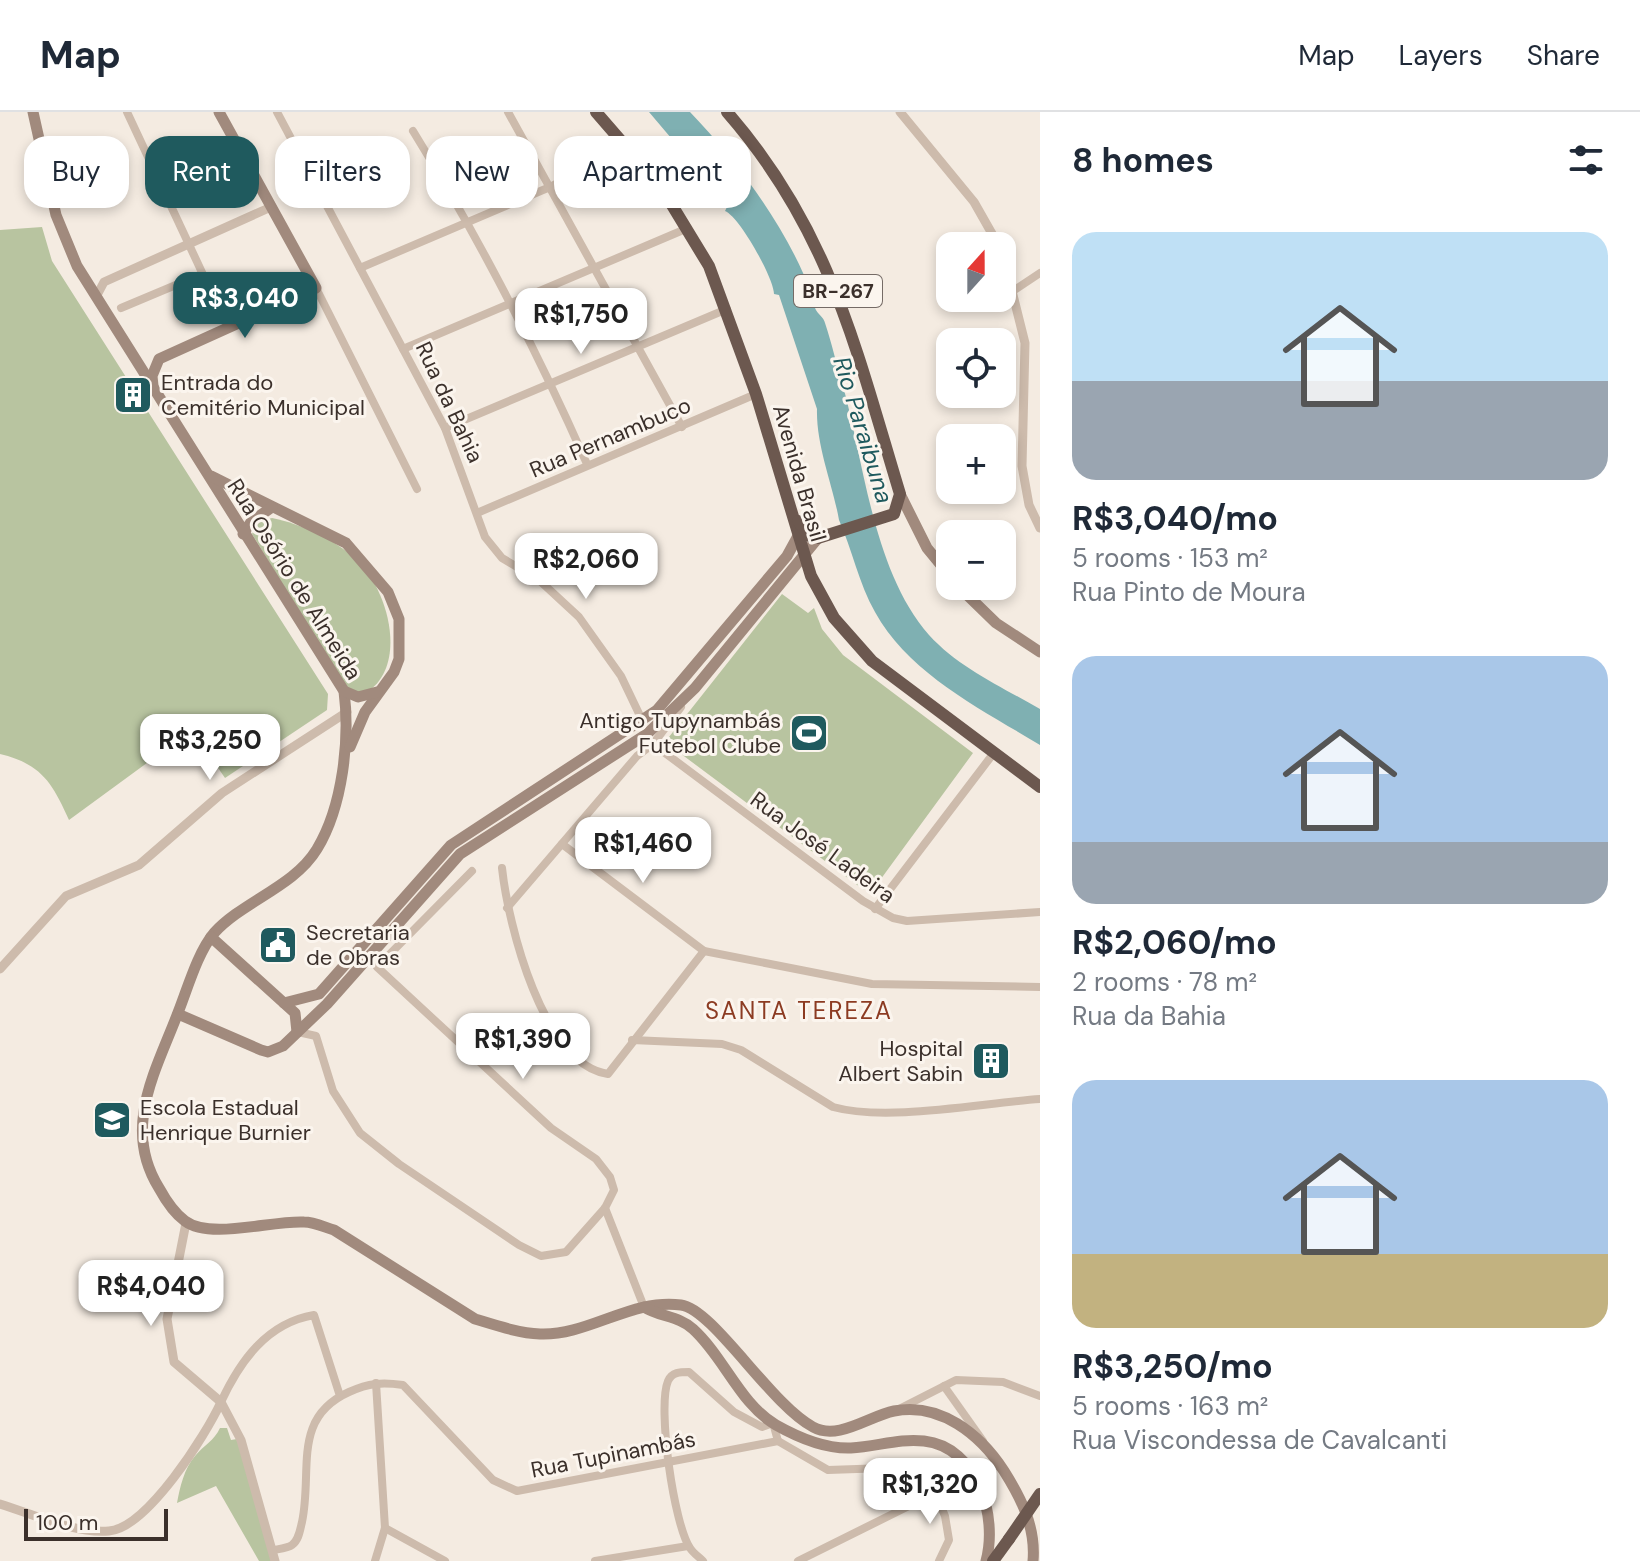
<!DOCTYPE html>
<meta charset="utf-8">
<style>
:root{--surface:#fff;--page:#f6f6f7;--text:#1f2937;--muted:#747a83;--line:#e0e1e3;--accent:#1f5a5e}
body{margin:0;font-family:"DM Sans",sans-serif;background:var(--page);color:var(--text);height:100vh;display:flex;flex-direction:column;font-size:30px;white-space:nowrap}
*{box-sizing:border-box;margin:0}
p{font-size:26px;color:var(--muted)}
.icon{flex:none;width:44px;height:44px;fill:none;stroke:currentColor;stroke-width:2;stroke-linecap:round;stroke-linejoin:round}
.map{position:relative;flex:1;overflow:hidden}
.sheet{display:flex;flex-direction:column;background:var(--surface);width:600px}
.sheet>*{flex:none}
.hud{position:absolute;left:24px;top:24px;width:760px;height:72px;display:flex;gap:16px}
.needle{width:52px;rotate:21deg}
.buttons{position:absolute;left:936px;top:120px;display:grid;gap:16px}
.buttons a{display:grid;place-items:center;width:80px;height:80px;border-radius:16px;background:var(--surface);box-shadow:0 4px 12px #0003;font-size:40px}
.scale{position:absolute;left:24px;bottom:20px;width:144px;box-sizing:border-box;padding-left:8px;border:4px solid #3b302b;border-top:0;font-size:22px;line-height:28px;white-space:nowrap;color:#3b302b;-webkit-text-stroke:6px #fbf5ee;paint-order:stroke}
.price{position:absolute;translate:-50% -68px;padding:0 18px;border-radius:16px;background:#fff;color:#222;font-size:26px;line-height:52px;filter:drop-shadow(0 2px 4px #0008)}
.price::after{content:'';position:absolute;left:50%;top:48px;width:24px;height:18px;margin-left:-12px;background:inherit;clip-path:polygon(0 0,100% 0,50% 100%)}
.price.active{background:var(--accent);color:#fff}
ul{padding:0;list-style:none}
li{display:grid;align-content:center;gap:16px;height:424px;padding:0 32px}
li span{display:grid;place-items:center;height:248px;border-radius:24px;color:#555}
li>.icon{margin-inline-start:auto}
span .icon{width:144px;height:144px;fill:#fffc;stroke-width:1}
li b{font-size:34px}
h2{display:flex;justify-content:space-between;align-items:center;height:96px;padding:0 32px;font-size:34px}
.tag{padding:0 28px;border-radius:24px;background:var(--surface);box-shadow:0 4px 12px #0003;font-size:28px;line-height:72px}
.tag.active{background:var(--accent);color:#fff}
header{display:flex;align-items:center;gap:48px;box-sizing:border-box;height:112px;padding:0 40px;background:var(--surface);border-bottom:2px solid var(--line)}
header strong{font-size:38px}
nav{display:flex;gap:44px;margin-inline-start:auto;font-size:28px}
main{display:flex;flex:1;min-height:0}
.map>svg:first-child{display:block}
.green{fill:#b8c4a0}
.water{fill:#7fb0b2}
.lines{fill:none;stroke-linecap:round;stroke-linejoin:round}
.minor{stroke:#cdbbac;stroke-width:8}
.tertiary{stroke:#cdbbac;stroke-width:9}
.secondary{stroke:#a18a7d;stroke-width:11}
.trunk{stroke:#6c584f;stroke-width:12}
.trunk-bridge{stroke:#6c584f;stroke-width:12}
.labels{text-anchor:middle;stroke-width:6;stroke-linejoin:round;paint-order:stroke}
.shield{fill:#fbf5ee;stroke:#756b66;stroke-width:2}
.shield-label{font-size:20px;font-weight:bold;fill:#3b302b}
.poi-label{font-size:22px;fill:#3b302b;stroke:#fbf5ee;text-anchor:start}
.street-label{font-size:22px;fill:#3b302b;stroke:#fbf5ee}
.water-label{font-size:24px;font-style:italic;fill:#1f5a5e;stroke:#fbf5ee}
.neighbourhood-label{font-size:24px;letter-spacing:2px;fill:#8c3b22;stroke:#fbf5ee}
</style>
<header>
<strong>Map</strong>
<nav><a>Map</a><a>Layers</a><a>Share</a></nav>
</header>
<main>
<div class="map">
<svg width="1040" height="1449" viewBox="0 0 1040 1449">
<rect width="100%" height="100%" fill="#f4ebe1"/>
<g class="green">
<path d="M42 115 52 149 328 582 327 598 225 666 192 618 69 708C52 670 41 652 0 642V118Z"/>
<path d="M272 406C302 412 333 427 356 447 387 475 410 553 366 581L351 578 339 566 252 422 258 410Z"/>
<polygon points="782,482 808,501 814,496 822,517 843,543 973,641 875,775 864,778 665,630"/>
<path d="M220 1316H227L231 1328 237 1327 272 1449H259L216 1374 177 1391C180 1375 184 1357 195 1344 204 1333 214 1329 220 1316Z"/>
</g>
<path class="water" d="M649 0H690C738 50 788 117 812 183L817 185C816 188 813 192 815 196 817 202 824 205 825 211 832 232 836 251 843 274 864 350 873 459 929 523 959 556 1002 575 1040 597V633C981 597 909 562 875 500 859 472 852 437 839 408 833 373 816 334 817 297L779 183 774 182C774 167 740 105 725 99L727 95 721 85Z"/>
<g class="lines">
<g class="minor">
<polyline points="127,0 228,216"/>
<polyline points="277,0 445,316 485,425 502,446 539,468 579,505 621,564 643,610"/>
<polyline points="508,0 682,315"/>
<path d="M413 19C479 126 536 237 587 352"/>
<polyline points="360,156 550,75 627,34"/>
<polyline points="316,176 417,377"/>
<polyline points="1013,179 1040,161"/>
<polyline points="121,196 202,162"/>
<polyline points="403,237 688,116"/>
<polyline points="445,316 727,197"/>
<polyline points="477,401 756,282"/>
<polyline points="653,632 863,789 893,806 907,809 1040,800"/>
<polyline points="562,732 704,839 872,872 1040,875"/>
<path d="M502 756C508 812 543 953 608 962L704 839"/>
<polyline points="507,796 637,644 653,632 681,595"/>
<polyline points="875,797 993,642"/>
<polyline points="298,920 316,924 333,979 360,1021 399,1052 519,1133 541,1144 566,1140 605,1096 614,1078 610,1065 596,1047 551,1016 377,855 472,759"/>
<path d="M632 928 722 932 741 938 833 995C887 1010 982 991 1040 987"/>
<polyline points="605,1096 644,1195"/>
<polyline points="944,1274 983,1329"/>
<path d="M221 1290C240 1249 267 1211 314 1203L340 1284"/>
<polyline points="899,1297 956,1268 1003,1270 1040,1284"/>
<polyline points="778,1329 828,1358 915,1355 928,1364 945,1404 949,1428 939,1449"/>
<polyline points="385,1416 445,1449"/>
<path d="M274 1438C279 1437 288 1436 292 1433 299 1428 300 1418 302 1410 313 1359 291 1306 349 1280 369 1271 382 1270 403 1273L493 1368 517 1379 778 1329 773 1311 762 1315 734 1300 689 1260C680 1260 672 1260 668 1269 657 1295 674 1413 690 1436 693 1441 699 1445 703 1449"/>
<polyline points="375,1449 385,1416 376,1271"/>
<polyline points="595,1449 688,1434"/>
<polyline points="798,1449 937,1380"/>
</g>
<g class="tertiary">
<polyline points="900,0 974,90 999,134"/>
<polyline points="1002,139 1025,231 1022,354 1029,393 1040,416"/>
<polyline points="96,185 104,170 271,95"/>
<polyline points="0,857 66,784 139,753 222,681 347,600"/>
<polyline points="186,1111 167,1207 174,1250 221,1290 241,1328 275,1449"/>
<path d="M0 1392C33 1402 74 1422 109 1419 147 1416 206 1323 221 1290"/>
</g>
<g class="secondary">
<path d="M33 0 56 103 77 154 344 579C350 627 343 694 317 737 294 775 243 789 214 821 198 840 188 875 179 898 157 957 121 1015 159 1076 165 1087 174 1101 185 1109 210 1128 273 1108 304 1110 314 1110 324 1115 334 1118L475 1207C495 1213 518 1221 540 1222 588 1224 632 1186 681 1193 713 1197 771 1293 813 1315 838 1329 869 1304 894 1299 940 1290 980 1322 1004 1359 1021 1386 1036 1415 1033 1449"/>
<polyline points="153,274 152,264 159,247 316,176 219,0"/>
<polyline points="211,364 346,431 388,480 399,507 399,547 394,560 365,600 350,635"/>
<polyline points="900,382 927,436 950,464"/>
<polyline points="243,422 251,410 272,395"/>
<polyline points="958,474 996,511 1040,540"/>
<polyline points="344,579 358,585 377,580"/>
<polyline points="211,825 295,901 297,920"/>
<polyline points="284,891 319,882 451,733 657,598 787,444 798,424"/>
<polyline points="178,902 261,938 268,940 283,934 327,892 460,742 647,622 695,576 818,426"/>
<path d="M644 1195C660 1205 679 1204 693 1217 724 1245 740 1292 776 1313 799 1326 825 1337 851 1336 876 1335 899 1326 924 1329 978 1335 998 1405 986 1449"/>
</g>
<g class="trunk">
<polyline points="596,0 661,75 709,154 756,282 811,464 834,506 872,549 1040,675"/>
<path d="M727 0C830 118 856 237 900 382L894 402 818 426 809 424 798 409"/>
<polyline points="993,1449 1009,1427"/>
</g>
<polyline class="trunk-bridge" points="1009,1427 1040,1382"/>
</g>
<defs>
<symbol id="building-square" viewBox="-11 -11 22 22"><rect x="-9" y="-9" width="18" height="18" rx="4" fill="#1f5a5e" stroke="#fbf5ee"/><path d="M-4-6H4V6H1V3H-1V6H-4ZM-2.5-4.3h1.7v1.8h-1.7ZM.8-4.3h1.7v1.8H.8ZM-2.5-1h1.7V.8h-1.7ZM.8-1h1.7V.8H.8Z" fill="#fff"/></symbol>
<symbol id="stadium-square" viewBox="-11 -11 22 22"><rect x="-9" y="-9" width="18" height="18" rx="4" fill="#1f5a5e" stroke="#fbf5ee"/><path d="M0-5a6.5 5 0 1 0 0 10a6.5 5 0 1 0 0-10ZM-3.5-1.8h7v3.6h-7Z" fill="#fff"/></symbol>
<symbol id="civic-square" viewBox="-11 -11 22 22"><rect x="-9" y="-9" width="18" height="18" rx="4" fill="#1f5a5e" stroke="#fbf5ee"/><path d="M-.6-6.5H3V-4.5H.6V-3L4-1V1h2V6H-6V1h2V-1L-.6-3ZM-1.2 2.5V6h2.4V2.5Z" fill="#fff"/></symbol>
<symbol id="school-square" viewBox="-11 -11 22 22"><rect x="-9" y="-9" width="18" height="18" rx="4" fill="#1f5a5e" stroke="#fbf5ee"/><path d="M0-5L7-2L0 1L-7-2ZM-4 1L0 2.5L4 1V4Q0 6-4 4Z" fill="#fff"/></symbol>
</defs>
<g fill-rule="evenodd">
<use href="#building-square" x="111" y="261" width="44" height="44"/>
<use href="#stadium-square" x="787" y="599" width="44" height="44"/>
<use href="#civic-square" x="256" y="811" width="44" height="44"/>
<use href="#building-square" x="969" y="927" width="44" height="44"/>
<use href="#school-square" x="90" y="986" width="44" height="44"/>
</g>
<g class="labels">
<rect class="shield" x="794" y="163" width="88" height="32" rx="6"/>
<g class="shield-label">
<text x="838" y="186">BR-267</text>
</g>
<g class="poi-label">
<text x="161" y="278">Entrada do<tspan x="161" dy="25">Cemitério Municipal</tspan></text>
<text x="781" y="616" text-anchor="end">Antigo Tupynambás<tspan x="781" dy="25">Futebol Clube</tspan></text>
<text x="306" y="828">Secretaria<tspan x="306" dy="25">de Obras</tspan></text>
<text x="963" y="944" text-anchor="end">Hospital<tspan x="963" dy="25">Albert Sabin</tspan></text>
<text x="140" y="1003">Escola Estadual<tspan x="140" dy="25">Henrique Burnier</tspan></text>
</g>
<g class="street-label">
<text transform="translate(450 290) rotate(65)" y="8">Rua da Bahia</text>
<text transform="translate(610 325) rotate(-23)" y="8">Rua Pernambuco</text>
<text transform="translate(800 361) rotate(74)" y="8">Avenida Brasil</text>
<text transform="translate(295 467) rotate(58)" y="8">Rua Osório de Almeida</text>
<text transform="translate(823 735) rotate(36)" y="8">Rua José Ladeira</text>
<text transform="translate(613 1342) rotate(-11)" y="8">Rua Tupinambás</text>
</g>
<g class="water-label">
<text transform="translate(863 318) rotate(73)" y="8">Rio Paraibuna</text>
</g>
<g class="neighbourhood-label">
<text x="799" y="907">SANTA TEREZA</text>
</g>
</g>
</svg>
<div class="buttons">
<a><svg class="needle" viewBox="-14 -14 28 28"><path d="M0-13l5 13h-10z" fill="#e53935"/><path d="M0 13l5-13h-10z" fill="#747a83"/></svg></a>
<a><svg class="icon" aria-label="locate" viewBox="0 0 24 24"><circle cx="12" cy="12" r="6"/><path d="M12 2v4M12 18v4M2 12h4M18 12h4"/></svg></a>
<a>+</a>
<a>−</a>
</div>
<div class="scale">100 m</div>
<b class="price active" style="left:245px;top:228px">R$3,040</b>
<b class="price" style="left:581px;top:244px">R$1,750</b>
<b class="price" style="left:586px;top:489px">R$2,060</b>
<b class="price" style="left:210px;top:670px">R$3,250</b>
<b class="price" style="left:643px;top:773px">R$1,460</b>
<b class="price" style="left:523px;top:969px">R$1,390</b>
<b class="price" style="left:151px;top:1216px">R$4,040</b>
<b class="price" style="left:930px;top:1414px">R$1,320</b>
<div class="hud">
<a class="tag">Buy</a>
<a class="tag active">Rent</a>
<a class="tag">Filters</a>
<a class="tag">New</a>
<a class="tag">Apartment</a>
</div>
</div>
<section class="sheet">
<h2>8 homes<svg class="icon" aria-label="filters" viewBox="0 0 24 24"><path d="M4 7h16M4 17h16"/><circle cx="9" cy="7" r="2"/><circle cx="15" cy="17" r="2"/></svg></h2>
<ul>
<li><span style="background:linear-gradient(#bfe0f5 60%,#9aa5b1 0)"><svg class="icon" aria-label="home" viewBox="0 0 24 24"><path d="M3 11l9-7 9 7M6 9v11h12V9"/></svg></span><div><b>R$3,040/mo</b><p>5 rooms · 153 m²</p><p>Rua Pinto de Moura</p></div></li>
<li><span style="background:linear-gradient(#a9c7e8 75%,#9aa5b1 0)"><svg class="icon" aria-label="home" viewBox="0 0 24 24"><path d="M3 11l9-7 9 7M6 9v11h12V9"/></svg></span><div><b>R$2,060/mo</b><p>2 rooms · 78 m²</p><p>Rua da Bahia</p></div></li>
<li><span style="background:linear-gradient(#a9c7e8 70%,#c2b280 0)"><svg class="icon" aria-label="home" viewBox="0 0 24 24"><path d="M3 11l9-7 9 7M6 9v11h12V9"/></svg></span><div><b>R$3,250/mo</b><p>5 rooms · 163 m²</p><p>Rua Viscondessa de Cavalcanti</p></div></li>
</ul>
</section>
</main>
